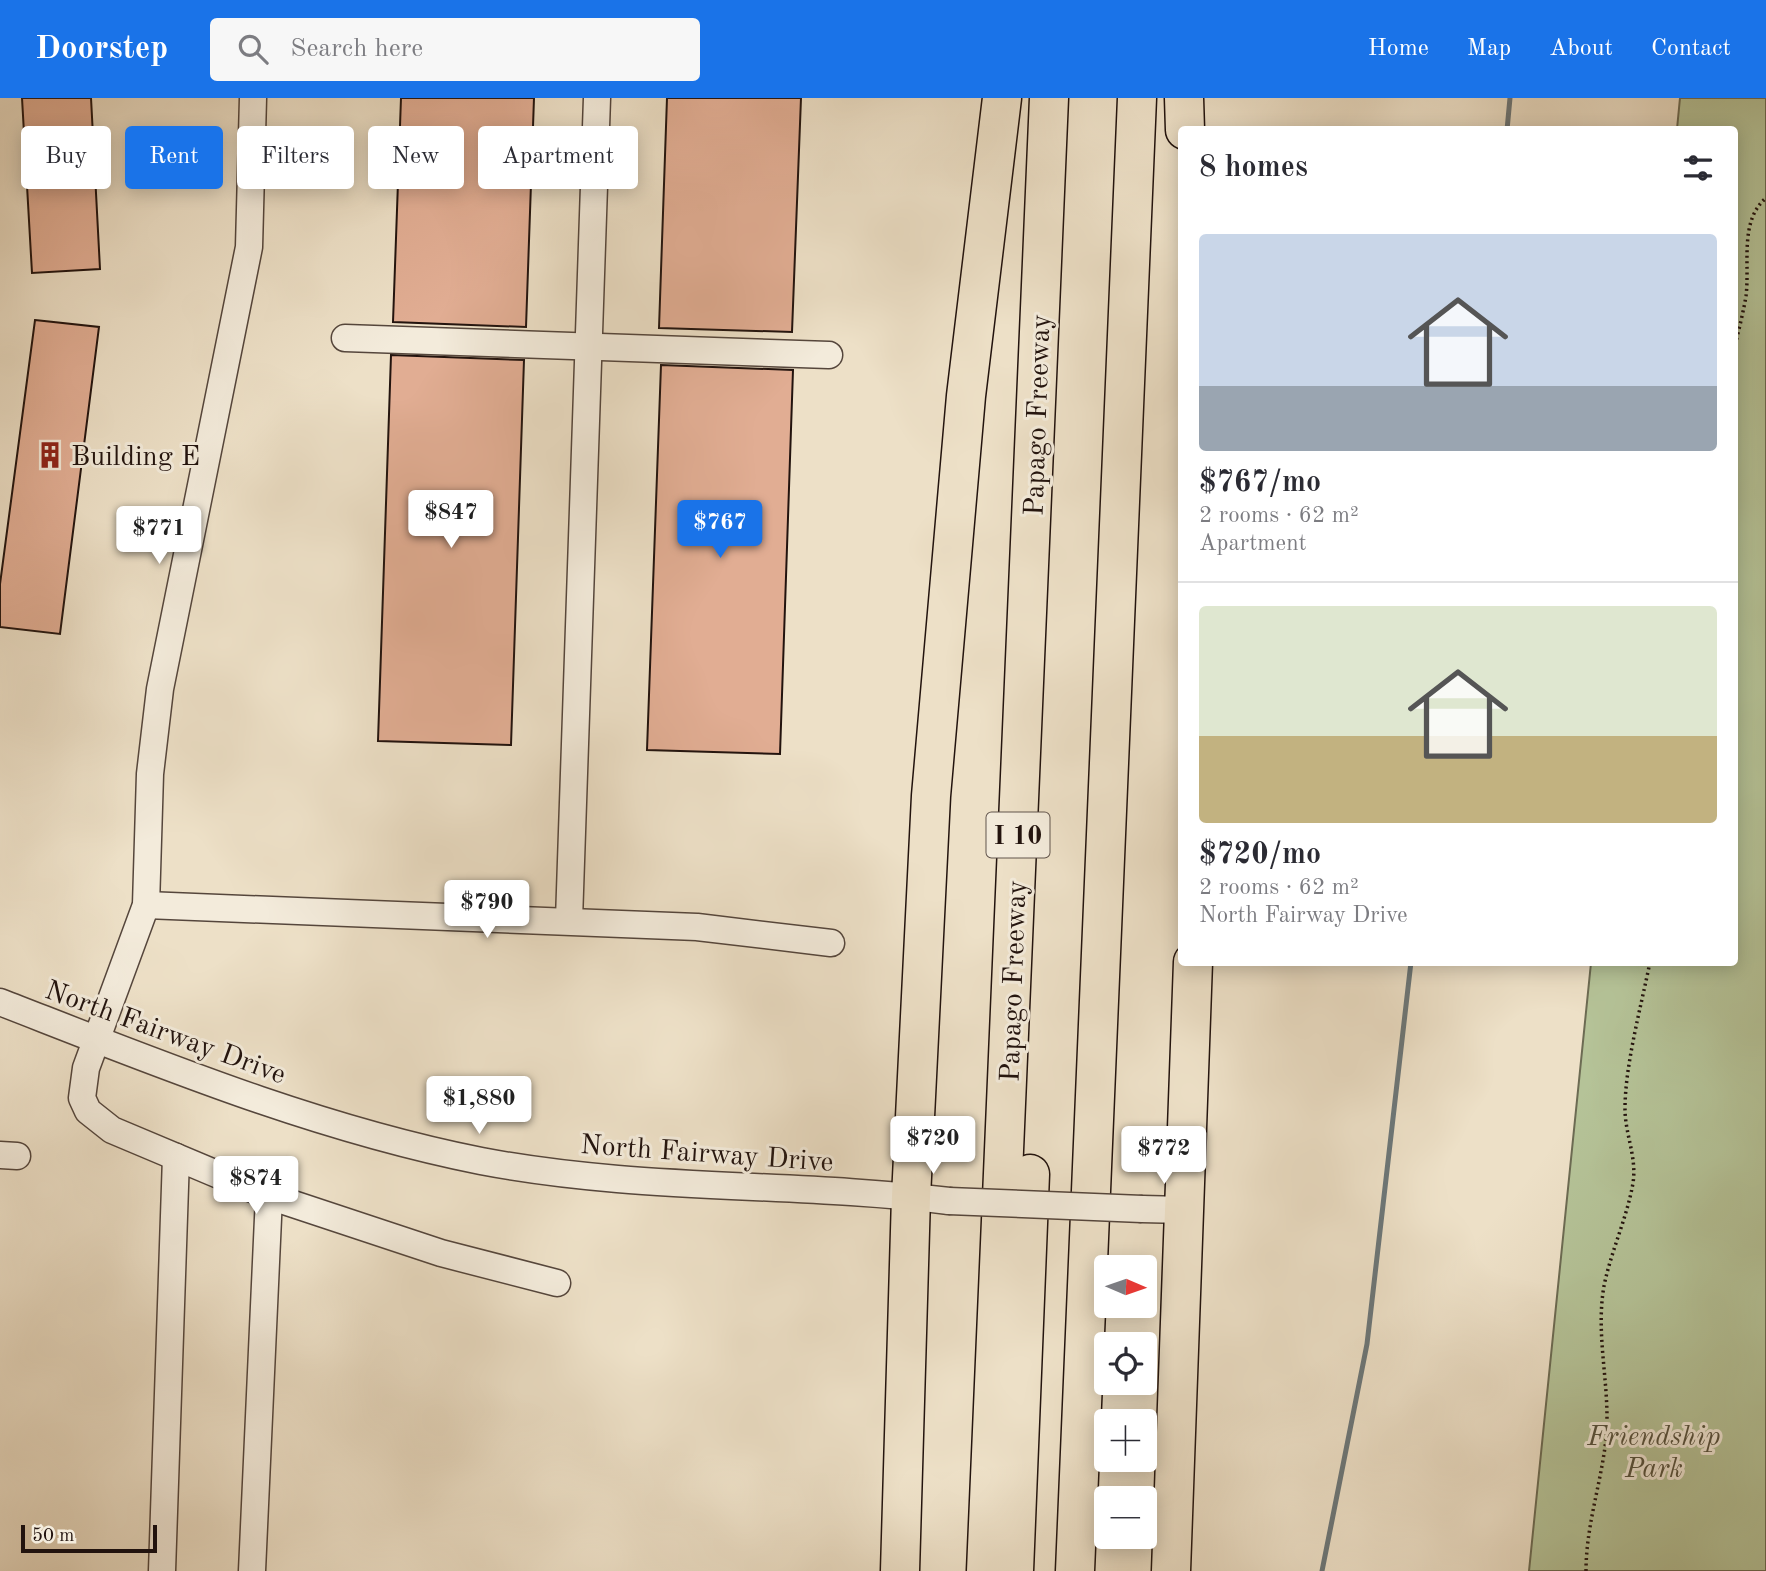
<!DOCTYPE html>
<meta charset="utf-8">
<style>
:root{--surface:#fff;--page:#f7f7f7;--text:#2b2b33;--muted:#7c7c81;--line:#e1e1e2;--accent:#1a73e8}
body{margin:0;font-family:"Old Standard TT",serif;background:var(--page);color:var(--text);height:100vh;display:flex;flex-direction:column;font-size:26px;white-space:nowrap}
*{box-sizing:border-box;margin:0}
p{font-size:23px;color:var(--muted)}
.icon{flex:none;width:38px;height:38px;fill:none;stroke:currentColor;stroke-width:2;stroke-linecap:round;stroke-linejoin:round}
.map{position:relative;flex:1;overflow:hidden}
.drawer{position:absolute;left:1178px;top:28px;width:560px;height:840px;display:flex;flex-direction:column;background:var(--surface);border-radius:7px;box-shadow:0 4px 18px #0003}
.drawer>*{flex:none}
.hud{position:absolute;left:21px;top:28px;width:665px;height:63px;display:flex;gap:14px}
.needle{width:46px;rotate:92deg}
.tools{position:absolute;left:1094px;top:1157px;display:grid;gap:14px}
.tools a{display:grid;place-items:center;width:63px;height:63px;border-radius:7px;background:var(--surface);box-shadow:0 4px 18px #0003;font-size:35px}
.scale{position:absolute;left:21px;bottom:18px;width:136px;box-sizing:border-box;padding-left:7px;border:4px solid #22130e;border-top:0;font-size:19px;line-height:24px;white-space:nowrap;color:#22130e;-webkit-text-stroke:5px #f3ebdb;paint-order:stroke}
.price{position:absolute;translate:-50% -60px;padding:0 16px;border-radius:7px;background:#fff;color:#222;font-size:23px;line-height:46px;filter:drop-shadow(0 2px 4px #0008)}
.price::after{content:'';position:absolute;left:50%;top:42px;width:21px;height:16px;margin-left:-10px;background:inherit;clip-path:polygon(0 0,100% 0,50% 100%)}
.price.active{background:var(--accent);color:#fff}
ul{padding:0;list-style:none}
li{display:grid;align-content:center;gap:14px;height:371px;padding:0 21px}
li+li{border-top:2px solid var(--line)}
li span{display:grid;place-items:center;height:217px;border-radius:7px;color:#555}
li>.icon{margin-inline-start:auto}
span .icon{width:126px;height:126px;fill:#fffc;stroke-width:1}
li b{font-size:30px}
h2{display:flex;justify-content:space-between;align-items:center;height:84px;padding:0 21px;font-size:30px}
.pill{padding:0 24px;border-radius:7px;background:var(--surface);box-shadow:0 4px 18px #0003;font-size:24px;line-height:63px}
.pill.active{background:var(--accent);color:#fff}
header{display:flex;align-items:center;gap:42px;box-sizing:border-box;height:98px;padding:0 35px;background:var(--accent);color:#fff}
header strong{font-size:33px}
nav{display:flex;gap:38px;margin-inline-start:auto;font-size:24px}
.search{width:490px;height:63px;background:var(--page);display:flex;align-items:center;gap:18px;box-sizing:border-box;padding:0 24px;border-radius:7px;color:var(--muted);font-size:26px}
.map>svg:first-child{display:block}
.park{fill:#b5c398;stroke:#6c6b53;stroke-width:2}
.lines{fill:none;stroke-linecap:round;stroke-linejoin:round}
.stream{stroke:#6c7779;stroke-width:5}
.building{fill:#e1ad93;stroke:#22130e;stroke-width:2}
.minor-casing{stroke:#55463c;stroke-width:29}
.highway-casing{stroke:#22130e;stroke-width:41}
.path{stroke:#22130e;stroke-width:3.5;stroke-dasharray:2 3.5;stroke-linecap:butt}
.minor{stroke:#f3ebdb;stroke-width:26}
.highway{stroke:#ede0c7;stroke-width:38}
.minor-bridge-casing{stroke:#55463c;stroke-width:29;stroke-linecap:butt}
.minor-bridge{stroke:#f3ebdb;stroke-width:26}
.labels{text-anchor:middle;stroke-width:6;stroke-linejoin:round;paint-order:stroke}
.shield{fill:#f3ebdb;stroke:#61544c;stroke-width:2}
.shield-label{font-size:26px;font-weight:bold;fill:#22130e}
.street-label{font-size:28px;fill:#22130e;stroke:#f3ebdb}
.poi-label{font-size:28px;fill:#22130e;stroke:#f3ebdb;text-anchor:start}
.park-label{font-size:28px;font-style:italic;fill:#55513e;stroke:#f3ebdb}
</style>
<header>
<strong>Doorstep</strong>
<div class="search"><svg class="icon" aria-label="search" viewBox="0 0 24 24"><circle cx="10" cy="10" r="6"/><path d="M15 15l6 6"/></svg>Search here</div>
<nav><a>Home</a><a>Map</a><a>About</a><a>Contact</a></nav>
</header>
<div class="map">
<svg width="1766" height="1473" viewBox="0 0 1766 1473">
<rect width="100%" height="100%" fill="#ede0c7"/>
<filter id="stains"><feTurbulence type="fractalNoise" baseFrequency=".00286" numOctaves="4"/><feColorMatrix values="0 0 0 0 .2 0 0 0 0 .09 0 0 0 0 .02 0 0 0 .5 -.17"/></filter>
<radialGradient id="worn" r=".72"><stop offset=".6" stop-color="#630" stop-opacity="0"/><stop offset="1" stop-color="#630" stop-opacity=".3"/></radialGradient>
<polygon class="park" points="1680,0 1766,0 1766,1473 1529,1473 1591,865 1734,864 1734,32 1677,31"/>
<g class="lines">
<g class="stream">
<polyline points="1507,32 1510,0"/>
<polyline points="1322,1473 1367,1246 1411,864"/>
</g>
</g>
<g class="building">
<polygon points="22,0 91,0 100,171 32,175"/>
<polygon points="401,0 534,0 526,229 393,224"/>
<polygon points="667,0 801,0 792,234 659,230"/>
<polygon points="35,222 99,229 60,536 0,529 0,486"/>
<polygon points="391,257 524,262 511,647 378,643"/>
<polygon points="661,267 793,272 780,656 647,652"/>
</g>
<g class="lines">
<defs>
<g id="minor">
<polyline points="253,0 249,149 160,591 150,676 146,807 86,970 82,1000 88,1013 112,1032 269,1098 441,1155 557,1185"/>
<polyline points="345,240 829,257"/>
<polyline points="146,807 697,829 831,845"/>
<polyline points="569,822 597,0"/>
<path d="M0 904C157 965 315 1030 481 1063 638 1093 793 1084 949 1103"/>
<polyline points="0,1057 17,1058"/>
<polyline points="1142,1111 1184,1112"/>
<polyline points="162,1473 176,1059"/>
<polyline points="252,1473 269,1098"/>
</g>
<g id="highway">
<polyline points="1184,0 1185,32"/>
<polyline points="900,1473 911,1099 931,698 966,298 1002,0"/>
<polyline points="986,1473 1049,0"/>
<polyline points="1014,1473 1030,1076"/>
<polyline points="1075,1473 1137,0"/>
<polyline points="1171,1473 1193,864"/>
</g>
</defs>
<use href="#minor" class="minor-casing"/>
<use href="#highway" class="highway-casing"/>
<g class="path">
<path d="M1734 252C1738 235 1743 216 1746 198 1750 166 1739 123 1766 100"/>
<path d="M1586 1473C1586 1428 1601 1386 1606 1341 1611 1290 1595 1239 1604 1188 1611 1153 1627 1120 1633 1085 1637 1059 1625 1036 1625 1011 1625 967 1641 909 1650 864"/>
</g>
<use href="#minor" class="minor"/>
<use href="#highway" class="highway"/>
<defs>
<polyline id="minor-bridge" points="949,1103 1142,1111"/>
</defs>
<use href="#minor-bridge" class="minor-bridge-casing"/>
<use href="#minor-bridge" class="minor-bridge"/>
</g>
<defs>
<symbol id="building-bare" viewBox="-9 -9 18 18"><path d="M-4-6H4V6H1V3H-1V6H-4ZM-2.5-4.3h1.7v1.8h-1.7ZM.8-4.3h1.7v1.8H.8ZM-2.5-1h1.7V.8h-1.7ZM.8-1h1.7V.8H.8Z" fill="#8f2418" stroke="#f3ebdb" stroke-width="2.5" paint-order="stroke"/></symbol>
</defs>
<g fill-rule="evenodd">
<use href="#building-bare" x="31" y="338" width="38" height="38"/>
</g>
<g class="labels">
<rect class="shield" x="986.5" y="714.5" width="63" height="45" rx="5"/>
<g class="shield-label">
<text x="1018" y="746">I 10</text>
</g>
<g class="street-label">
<text transform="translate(1036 317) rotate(-88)" y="10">Papago Freeway</text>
<text transform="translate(1012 883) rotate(-88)" y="10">Papago Freeway</text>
<text transform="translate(166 933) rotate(20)" y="10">North Fairway Drive</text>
<text transform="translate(707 1054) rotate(4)" y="10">North Fairway Drive</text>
</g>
<g class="poi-label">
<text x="71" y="367">Building E</text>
</g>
<g class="park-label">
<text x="1654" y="1347">Friendship<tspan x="1654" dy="32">Park</tspan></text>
</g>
</g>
<rect width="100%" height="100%" filter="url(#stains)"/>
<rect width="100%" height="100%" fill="url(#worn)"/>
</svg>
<div class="tools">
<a><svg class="needle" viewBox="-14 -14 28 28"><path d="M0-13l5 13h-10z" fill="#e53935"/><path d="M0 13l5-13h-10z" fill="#7c7c81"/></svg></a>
<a><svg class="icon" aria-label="locate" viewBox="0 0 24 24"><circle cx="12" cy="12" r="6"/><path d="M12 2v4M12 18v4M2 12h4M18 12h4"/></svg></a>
<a>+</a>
<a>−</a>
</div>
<div class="scale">50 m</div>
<b class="price" style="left:451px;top:452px">$847</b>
<b class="price active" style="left:720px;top:462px">$767</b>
<b class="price" style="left:159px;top:468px">$771</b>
<b class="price" style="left:487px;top:842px">$790</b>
<b class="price" style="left:479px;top:1038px">$1,880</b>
<b class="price" style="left:933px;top:1078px">$720</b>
<b class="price" style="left:1164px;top:1088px">$772</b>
<b class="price" style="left:256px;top:1118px">$874</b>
<div class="hud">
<a class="pill">Buy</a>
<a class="pill active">Rent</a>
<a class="pill">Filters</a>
<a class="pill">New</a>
<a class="pill">Apartment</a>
</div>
<section class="drawer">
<h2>8 homes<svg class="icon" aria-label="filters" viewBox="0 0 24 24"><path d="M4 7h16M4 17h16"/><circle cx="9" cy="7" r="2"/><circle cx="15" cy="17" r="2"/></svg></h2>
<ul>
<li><span style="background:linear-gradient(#c9d6e8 70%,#9aa5b1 0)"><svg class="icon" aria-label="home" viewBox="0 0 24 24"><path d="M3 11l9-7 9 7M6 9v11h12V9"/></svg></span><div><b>$767/mo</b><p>2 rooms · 62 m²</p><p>Apartment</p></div></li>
<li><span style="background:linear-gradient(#dfe7d0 60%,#c2b280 0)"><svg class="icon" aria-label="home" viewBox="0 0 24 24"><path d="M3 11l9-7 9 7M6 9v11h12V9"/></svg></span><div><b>$720/mo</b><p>2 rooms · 62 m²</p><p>North Fairway Drive</p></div></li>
</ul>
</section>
</div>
